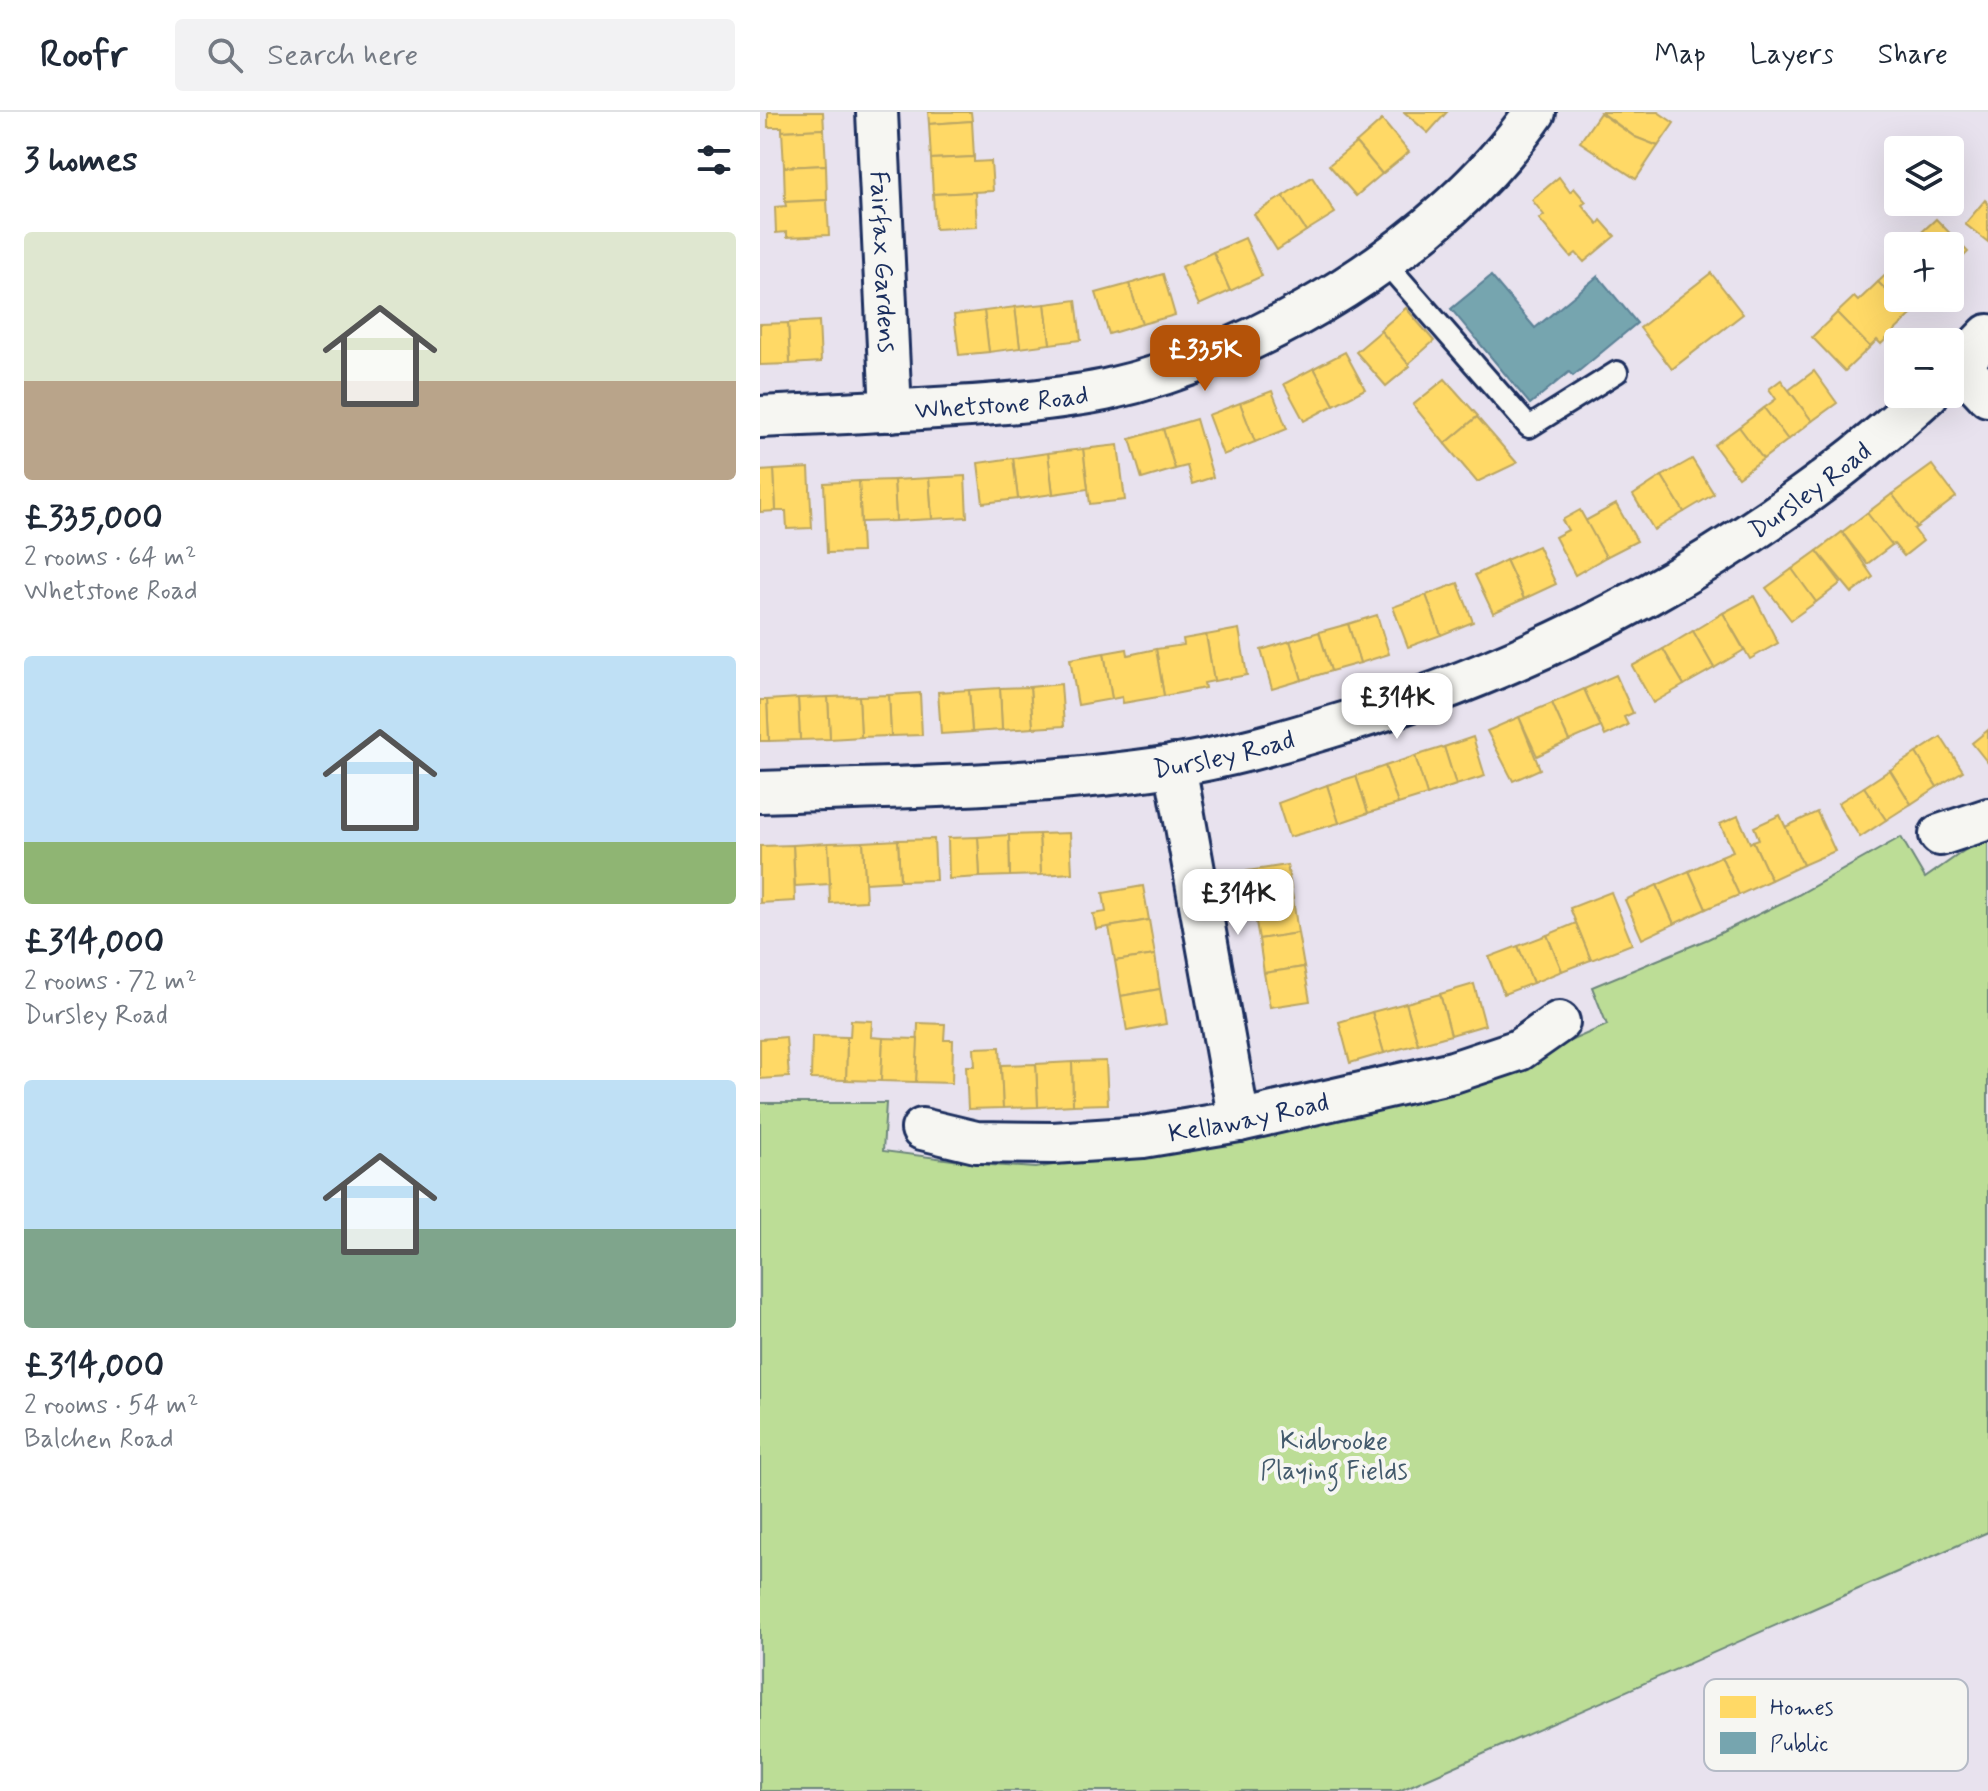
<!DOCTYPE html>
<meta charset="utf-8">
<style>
:root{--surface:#fff;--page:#f2f2f3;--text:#1f2937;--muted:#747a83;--line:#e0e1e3;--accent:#b45309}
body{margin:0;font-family:Mynerve,sans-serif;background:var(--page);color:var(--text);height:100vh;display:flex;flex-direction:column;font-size:30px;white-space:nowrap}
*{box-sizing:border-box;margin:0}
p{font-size:26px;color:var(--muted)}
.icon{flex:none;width:44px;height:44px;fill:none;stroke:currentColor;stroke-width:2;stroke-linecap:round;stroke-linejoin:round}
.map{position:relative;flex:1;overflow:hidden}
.drawer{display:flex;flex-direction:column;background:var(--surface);width:760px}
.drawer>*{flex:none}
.fabs{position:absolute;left:1124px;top:24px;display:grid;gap:16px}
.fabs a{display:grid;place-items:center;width:80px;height:80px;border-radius:8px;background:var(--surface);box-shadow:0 8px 32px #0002;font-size:40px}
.price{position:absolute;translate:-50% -68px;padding:0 18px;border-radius:16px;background:#fff;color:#222;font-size:26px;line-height:52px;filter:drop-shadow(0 2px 4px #0008)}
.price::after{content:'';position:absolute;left:50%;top:48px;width:24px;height:18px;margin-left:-12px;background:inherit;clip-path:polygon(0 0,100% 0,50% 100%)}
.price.active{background:var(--accent);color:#fff}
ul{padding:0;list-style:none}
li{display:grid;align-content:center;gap:16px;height:424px;padding:0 24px}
li span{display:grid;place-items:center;height:248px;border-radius:8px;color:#555}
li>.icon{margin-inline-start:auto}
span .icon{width:144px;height:144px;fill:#fffc;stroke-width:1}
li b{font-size:34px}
h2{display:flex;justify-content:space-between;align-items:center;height:96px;padding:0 24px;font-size:34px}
header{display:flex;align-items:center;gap:48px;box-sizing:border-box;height:112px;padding:0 40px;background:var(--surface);border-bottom:2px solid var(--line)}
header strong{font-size:38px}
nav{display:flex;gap:44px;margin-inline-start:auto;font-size:28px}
.search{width:560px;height:72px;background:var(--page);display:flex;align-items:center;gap:20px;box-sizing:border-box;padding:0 28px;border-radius:8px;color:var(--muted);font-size:30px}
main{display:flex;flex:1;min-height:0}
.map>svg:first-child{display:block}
.green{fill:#bcdd96;stroke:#6c867a;stroke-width:2}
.homes{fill:#ffd966;stroke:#bba664;stroke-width:2}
.public{fill:#76a5af;stroke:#5b8297;stroke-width:2}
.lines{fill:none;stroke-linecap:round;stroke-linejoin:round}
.service-casing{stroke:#1b2f5e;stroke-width:26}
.minor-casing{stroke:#1b2f5e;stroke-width:46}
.service{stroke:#f6f6f2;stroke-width:20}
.minor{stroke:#f6f6f2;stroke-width:40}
.labels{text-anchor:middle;stroke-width:8;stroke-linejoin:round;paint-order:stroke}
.street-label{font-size:26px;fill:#1b2f5e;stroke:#f6f6f2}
.park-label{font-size:26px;fill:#435a6c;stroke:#f6f6f2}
.key{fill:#f6f6f2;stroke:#b4bac6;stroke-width:2}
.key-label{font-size:22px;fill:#1b2f5e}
</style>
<header>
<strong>Roofr</strong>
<div class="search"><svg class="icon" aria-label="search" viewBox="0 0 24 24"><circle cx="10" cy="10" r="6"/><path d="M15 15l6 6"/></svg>Search here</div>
<nav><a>Map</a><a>Layers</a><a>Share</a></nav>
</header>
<main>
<section class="drawer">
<h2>3 homes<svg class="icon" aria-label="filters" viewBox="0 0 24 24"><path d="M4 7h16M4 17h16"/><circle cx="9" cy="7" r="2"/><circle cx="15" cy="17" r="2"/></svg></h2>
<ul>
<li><span style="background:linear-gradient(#dfe7d0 60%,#b9a48a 0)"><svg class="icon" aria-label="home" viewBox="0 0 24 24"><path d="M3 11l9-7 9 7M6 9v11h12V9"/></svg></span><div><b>£335,000</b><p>2 rooms · 64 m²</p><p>Whetstone Road</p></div></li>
<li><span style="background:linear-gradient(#bfe0f5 75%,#8fb573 0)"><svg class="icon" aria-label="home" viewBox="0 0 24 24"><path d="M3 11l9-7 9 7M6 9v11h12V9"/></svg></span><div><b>£314,000</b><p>2 rooms · 72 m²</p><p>Dursley Road</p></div></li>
<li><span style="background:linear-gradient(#bfe0f5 60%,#7fa58c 0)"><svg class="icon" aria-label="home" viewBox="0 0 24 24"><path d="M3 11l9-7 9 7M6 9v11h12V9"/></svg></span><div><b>£314,000</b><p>2 rooms · 54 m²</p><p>Balchen Road</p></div></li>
</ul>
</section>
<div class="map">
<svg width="1228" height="1679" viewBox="0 0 1228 1679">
<rect width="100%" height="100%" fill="#e8e2ee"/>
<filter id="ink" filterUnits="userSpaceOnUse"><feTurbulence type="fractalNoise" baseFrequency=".0125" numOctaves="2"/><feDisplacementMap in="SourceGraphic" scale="16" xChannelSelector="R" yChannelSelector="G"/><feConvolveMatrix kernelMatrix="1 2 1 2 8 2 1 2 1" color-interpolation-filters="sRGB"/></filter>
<g filter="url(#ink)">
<polygon class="green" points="1228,722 1228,1420 639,1679 0,1679 0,991 126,991 123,1039 231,1053 276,1056 369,1040 787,939 847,913 832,875 948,827 1038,783 1141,725 1165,766"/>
<g class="homes">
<polygon points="8,0 63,0 64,17 22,19 22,15 8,15"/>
<polygon points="168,0 211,0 212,9 169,12"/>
<polygon points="644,0 687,0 668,21"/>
<polygon points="841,0 898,0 914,11 898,34 875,25"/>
<polygon points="840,1 875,25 898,34 876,67 820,30"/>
<polygon points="622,8 649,40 622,62 596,31"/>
<polygon points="212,9 214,45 171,47 169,12"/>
<polygon points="64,17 66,53 24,55 22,19"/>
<polygon points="596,31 622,62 596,84 569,53"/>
<polygon points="214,45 214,50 231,49 233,79 173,82 171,47"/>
<polygon points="66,53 67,88 25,90 24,55"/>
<polygon points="552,65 575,101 546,119 523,84"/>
<polygon points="799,65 810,80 814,76 826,90 822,93 838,112 841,108 855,124 824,150 816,141 811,145 779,107 784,103 772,88"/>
<polygon points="215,80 217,115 175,117 173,82"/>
<polygon points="523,84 546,119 517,138 494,102"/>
<polygon points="67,88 69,123 27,125 27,120 16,121 15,95 26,94 25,90"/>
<polygon points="1225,88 1228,91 1228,130 1205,112"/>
<polygon points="1176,107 1208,140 1190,158 1190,134 1155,134 1151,130"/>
<polygon points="485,126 502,164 470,179 453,140"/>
<polygon points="453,140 470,179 439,193 421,155"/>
<polygon points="1138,151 1138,186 1169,186 1151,203 1118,170"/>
<polygon points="951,161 983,202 912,257 880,216"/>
<polygon points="403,162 415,203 382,212 369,172"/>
<polygon points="1118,170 1151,203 1121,232 1117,228 1110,235 1077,201 1094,185 1098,189"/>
<polygon points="369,172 382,212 349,222 336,181"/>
<polygon points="316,188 321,228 290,232 285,192"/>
<polygon points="285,192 290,232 260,236 255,195"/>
<polygon points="255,195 260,236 229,240 224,199"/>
<polygon points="646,196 674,229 648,252 620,218"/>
<polygon points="224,199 229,240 199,243 194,203"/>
<polygon points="1077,201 1110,235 1085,259 1052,225"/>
<polygon points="59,209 61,250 30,252 28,211"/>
<polygon points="28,211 30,252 0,253 0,212"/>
<polygon points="621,219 650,254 626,274 596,240"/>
<polygon points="585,240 605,277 574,293 554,256"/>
<polygon points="554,256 574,293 544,309 524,272"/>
<polygon points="1054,259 1077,291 1052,309 1029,278"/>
<polygon points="685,267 718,304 685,332 653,293"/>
<polygon points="1021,268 1052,309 1028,328 1004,296 1016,287 1009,277"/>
<polygon points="512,279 527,317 495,330 480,291"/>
<polygon points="480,291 495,330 463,343 448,303"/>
<polygon points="1004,296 1028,328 1003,347 979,315"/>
<polygon points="717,305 757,351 717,370 685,332"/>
<polygon points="436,307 453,365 432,372 427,354 415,357 403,317"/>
<polygon points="979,315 1003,347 978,365 954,333"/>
<polygon points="403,317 415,357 382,367 370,327"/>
<polygon points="358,333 365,388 330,392 323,337"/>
<polygon points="323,337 328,377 293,382 288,341"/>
<polygon points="288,341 293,382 258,387 253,346"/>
<polygon points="253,346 258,387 223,391 218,351"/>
<polygon points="932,347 954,382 924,400 902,364"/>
<polygon points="1172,353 1196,385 1157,415 1132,382"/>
<polygon points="49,356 52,416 27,417 26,399 16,399 14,358"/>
<polygon points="14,358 16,399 0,400 0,359"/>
<polygon points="205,364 207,405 172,407 169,366"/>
<polygon points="902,364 924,400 894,418 873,383"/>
<polygon points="169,366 172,407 136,409 134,368"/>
<polygon points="134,368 136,409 101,410 99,369"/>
<polygon points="99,369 102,440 67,441 64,371"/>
<polygon points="1132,382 1157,415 1154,417 1163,429 1144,444 1134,432 1132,433 1107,401"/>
<polygon points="856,392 877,429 846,445 825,409"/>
<polygon points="820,398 846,445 815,463 795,425 808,418 802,408"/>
<polygon points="1107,401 1132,433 1107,452 1082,420"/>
<polygon points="1082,420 1113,465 1092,481 1057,439"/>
<polygon points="778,434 796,472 764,487 746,448"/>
<polygon points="1057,439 1081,471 1056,490 1032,457"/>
<polygon points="746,448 764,487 733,501 715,463"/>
<polygon points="1032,457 1056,490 1031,508 1006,476"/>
<polygon points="698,471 713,510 681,523 666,483"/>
<polygon points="666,483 681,523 648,535 633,495"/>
<polygon points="994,484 1018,531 990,547 963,501"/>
<polygon points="963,501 984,538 954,556 933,519"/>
<polygon points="617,503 629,542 600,551 588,512"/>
<polygon points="588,512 600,551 571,559 559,520"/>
<polygon points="479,517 487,563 454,569 446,523"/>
<polygon points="933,519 954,556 924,573 903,537"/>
<polygon points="559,520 571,559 542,568 530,529"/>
<polygon points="446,523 454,569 444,571 445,576 404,584 396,537 424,533 423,527"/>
<polygon points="530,529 542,568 512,577 501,538"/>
<polygon points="367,537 368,543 396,537 404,584 363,591 362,585 352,587 344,541"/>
<polygon points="903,537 924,573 893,591 872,554"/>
<polygon points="344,541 352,587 318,593 310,547"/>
<polygon points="856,563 873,601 864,605 868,613 845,624 824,577"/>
<polygon points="301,572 304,614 273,616 270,575"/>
<polygon points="270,575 273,616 242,618 240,576"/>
<polygon points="240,576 242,618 212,620 209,578"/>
<polygon points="824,577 841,615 809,629 792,591"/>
<polygon points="209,578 212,620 181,622 178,580"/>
<polygon points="160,581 162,623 131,624 129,583"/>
<polygon points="129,583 131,624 101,625 99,584"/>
<polygon points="99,584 101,625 70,627 68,585"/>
<polygon points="68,585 70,627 40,628 38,586"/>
<polygon points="38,586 40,628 9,629 7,588"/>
<polygon points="0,588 7,588 9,629 0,629"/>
<polygon points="792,591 809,629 777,644 759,605"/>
<polygon points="759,605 780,657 753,669 727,619"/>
<polygon points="1228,618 1228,651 1212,631"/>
<polygon points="713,625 725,664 696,673 684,635"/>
<polygon points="1181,625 1203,659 1177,675 1156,641"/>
<polygon points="684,635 696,673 667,683 655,644"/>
<polygon points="1156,641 1177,675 1151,692 1130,658"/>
<polygon points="655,644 667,683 638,692 625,654"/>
<polygon points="625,654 638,692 608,701 596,664"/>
<polygon points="1130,658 1151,692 1126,708 1104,675"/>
<polygon points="596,664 608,701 579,711 567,673"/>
<polygon points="567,673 579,711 529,725 518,691"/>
<polygon points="1104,675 1126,708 1100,725 1078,691"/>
<polygon points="1057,700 1075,739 1043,753 1025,715"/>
<polygon points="1020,703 1043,753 1011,768 993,729 999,727 994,715"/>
<polygon points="978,704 990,731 993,729 1011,768 979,783 961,744 973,739 960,712"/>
<polygon points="310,721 312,761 281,763 279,722"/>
<polygon points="279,722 281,763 250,764 249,723"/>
<polygon points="249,723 250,764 220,765 218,725"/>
<polygon points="218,725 220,765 189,767 188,726"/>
<polygon points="174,727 176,768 140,769 138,728"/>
<polygon points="138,728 140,769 105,771 103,730"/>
<polygon points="103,730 106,789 70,791 68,731"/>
<polygon points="68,731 70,772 35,774 33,733"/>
<polygon points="33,733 35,789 0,791 0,734"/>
<polygon points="961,744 979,783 946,797 929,759"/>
<polygon points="527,753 533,787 493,793 487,759"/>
<polygon points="929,759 946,797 914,812 897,773"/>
<polygon points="897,773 914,812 882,827 865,788"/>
<polygon points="383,774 389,808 336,817 333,802 346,800 343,781"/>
<polygon points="851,780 872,832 831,848 810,796"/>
<polygon points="533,787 538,821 499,827 493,793"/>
<polygon points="389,808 395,843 355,849 349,815"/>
<polygon points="816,811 831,848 802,859 787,823"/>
<polygon points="538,821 544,855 504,861 499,827"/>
<polygon points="787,823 802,859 773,871 758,834"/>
<polygon points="758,834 773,871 744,882 729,845"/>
<polygon points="395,843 400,877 361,884 355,849"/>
<polygon points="544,855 550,889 510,895 504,861"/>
<polygon points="714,872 725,913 691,923 680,882"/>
<polygon points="400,877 406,912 367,919 361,884"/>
<polygon points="680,882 691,923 658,932 646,891"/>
<polygon points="646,891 658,932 624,941 612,900"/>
<polygon points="612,900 624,941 590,951 579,910"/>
<polygon points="91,908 112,909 111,925 123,926 121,969 86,968 87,925 90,925"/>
<polygon points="158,911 185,912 184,928 193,928 192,971 156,970"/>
<polygon points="52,924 87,925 86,968 51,967"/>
<polygon points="26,925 29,965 0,967 0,927"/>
<polygon points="123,926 158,927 156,970 121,969"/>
<polygon points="240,935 243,996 208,997 206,954 215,954 214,936"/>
<polygon points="346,949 348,992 313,993 312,950"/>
<polygon points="312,950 313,993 278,995 276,952"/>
<polygon points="276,952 278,995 243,996 241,953"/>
</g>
<polygon class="public" points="731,164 775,216 838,164 877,211 813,264 809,260 770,292 691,197"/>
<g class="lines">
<defs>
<polyline id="service" points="624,149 769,315 857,260"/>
<g id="minor">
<path id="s1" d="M117 0 131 299"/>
<polyline points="1199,253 1228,284"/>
<polyline points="1190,262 1228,223"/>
<path id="s2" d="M0 305C65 302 129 299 194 295 245 292 295 288 345 278 501 244 683 133 775 0"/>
<polyline points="415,653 479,1009"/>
<path id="s3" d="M0 680C137 675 276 675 412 654 465 646 517 631 567 616 788 552 998 438 1168 282"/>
<polyline points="1180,723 1228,707"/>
<path id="s4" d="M162 1017 216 1030 293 1031 383 1025 479 1009 693 960 759 938 799 910"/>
</g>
</defs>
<use href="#service" class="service-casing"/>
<use href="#minor" class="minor-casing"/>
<use href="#service" class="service"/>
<use href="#minor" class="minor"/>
</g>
</g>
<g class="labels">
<g class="street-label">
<text dy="9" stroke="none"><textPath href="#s1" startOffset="150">Fairfax Gardens</textPath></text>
<text dy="9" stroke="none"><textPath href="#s2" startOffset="242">Whetstone Road</textPath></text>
<text dy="9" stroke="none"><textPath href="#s3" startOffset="1114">Dursley Road</textPath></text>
<text dy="9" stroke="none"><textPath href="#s3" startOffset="466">Dursley Road</textPath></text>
<text dy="9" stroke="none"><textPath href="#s4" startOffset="330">Kellaway Road</textPath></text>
</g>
<g class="park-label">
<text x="574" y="1337">Kidbrooke<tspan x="574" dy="30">Playing Fields</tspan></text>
</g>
</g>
<rect x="944" y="1567" width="264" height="92" rx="12" class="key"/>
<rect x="960" y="1584" width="36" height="22" fill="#ffd966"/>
<rect x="960" y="1620" width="36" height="22" fill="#76a5af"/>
<g class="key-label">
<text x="1010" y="1603">Homes</text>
<text x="1010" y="1639">Public</text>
</g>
</svg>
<div class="fabs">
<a><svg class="icon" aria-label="layers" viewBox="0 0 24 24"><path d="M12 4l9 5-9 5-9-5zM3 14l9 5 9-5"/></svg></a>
<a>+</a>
<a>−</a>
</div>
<b class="price active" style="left:445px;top:281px">£335K</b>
<b class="price" style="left:637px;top:629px">£314K</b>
<b class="price" style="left:478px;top:825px">£314K</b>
</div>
</main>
